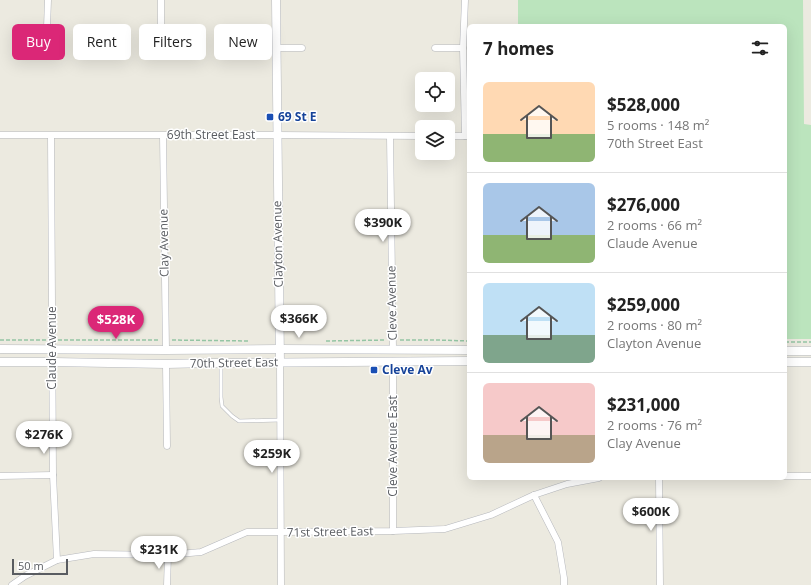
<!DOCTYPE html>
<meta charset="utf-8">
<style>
:root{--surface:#fff;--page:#f6f6f6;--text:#222;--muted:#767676;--line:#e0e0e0;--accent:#db2777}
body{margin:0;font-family:"Open Sans",sans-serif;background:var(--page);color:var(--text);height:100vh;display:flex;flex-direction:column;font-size:15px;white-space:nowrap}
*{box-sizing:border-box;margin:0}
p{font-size:13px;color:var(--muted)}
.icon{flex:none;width:22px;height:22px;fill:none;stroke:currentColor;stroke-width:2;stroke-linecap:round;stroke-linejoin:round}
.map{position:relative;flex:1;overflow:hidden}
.drawer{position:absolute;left:467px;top:24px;width:320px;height:456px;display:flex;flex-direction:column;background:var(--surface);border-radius:6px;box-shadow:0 4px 16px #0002}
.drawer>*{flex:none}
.guide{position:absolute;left:12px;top:24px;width:380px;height:36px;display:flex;gap:8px}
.controls{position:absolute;left:415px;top:72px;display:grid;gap:8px}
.controls a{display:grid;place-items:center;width:40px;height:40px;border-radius:6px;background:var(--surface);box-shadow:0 4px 16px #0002;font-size:20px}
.scale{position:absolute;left:12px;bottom:10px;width:56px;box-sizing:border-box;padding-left:4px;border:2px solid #595c61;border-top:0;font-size:11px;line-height:14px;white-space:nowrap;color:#595c61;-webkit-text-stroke:3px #fff;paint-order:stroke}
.price{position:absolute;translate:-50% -34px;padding:0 9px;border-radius:14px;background:#fff;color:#222;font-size:13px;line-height:26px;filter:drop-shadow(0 1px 2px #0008)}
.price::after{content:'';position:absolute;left:50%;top:24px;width:12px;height:9px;margin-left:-6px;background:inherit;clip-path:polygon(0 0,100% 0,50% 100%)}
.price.selected{background:var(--accent);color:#fff}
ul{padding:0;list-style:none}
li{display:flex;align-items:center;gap:12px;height:100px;padding:0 16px}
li+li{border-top:1px solid var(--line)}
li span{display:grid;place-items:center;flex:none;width:112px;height:80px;border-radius:6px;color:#555}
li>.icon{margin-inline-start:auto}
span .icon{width:48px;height:48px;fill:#fffc;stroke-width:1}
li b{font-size:17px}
h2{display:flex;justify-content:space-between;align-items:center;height:48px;padding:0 16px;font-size:17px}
.tag{padding:0 14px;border-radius:6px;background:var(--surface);box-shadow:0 4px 16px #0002;font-size:14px;line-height:36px}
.tag.selected{background:var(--accent);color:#fff}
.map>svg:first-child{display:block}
.green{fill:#bbe4bd}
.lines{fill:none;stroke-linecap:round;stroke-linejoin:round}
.lane-casing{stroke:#b6b8bd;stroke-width:4}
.street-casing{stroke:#b6b8bd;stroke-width:7}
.secondary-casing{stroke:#b6b9bf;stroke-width:9}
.path{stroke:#94c5a4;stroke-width:1.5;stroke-dasharray:4 2;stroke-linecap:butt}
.lane{stroke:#fff;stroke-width:3}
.street{stroke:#fff;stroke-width:6}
.secondary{stroke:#fff;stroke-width:8}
.transit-dot{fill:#1a4fb4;stroke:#fff;stroke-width:1.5}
.labels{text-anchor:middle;stroke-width:3;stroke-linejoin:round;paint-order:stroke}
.transit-label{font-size:12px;font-weight:bold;fill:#164399;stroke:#fff;text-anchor:start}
.street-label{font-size:12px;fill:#595c61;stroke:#fff}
</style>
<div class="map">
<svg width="811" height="585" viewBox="0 0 811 585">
<rect width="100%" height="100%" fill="#eceae0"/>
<polygon class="green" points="518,0 803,0 804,124 811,125 811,339 785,339 785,26 518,26"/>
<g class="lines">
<defs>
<polyline id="lane" points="221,363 221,397 222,406 232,416 239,421 280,420"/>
<g id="street">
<polyline points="465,0 463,48 465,136"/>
<polyline points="47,27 48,0"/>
<polyline points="161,27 161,0"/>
<polyline points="277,48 302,48"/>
<polyline points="435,48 463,48"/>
<polyline points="0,135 277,135 422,136"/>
<polyline points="51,136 53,475 57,560"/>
<polyline points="163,136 166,350"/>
<polyline points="448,136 468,136"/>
<polyline points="390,137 393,349"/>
<polyline points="393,361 393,531"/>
<polyline points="280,363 281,585"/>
<polyline points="166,364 167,446"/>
<polyline points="0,476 53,475"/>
<polyline points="785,476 811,476"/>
<polyline points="659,478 660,585"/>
<polyline points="534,495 558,542 564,578 564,585"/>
<polyline points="12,585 25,576 57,560 94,554 168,555 201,552 247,532 281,532 393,531 445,529 491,515 534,495 567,484 599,478"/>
<polyline points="167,585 168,555"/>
</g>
<g id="secondary">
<polyline points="276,0 280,363"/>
<polyline points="0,349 166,350 279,349 469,350"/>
<polyline points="785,351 811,351"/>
<polyline points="0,362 53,362 166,364 211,363 469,361"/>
<polyline points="785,362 811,362"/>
</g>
</defs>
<use href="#lane" class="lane-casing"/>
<use href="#street" class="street-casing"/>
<use href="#secondary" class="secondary-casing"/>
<g class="path">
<polyline points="0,340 46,340"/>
<polyline points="58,340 160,340"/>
<polyline points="172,340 248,341"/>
<polyline points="400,340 437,340 469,341"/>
<polyline points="326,341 386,340"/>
<polyline points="785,342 811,342"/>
</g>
<use href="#lane" class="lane"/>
<use href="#street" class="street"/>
<use href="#secondary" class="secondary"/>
</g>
<g class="transit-dot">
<rect x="266" y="113" width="8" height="8" rx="2"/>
<rect x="370" y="366" width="8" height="8" rx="2"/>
</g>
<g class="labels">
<g class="transit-label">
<text x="278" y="121">69 St E</text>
<text x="382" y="374">Cleve Av</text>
</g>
<g class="street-label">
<text x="211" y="139">69th Street East</text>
<text transform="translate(164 243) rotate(-91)" y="4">Clay Avenue</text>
<text transform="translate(278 244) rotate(-91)" y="4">Clayton Avenue</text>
<text transform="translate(392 303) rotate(-91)" y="4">Cleve Avenue</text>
<text transform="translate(52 348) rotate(-90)" y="4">Claude Avenue</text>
<text transform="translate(234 363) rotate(-1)" y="4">70th Street East</text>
<text transform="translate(393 446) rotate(-90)" y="4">Cleve Avenue East</text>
<text transform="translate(330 532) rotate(-1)" y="4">71st Street East</text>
</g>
</g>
</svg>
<div class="controls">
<a><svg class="icon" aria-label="locate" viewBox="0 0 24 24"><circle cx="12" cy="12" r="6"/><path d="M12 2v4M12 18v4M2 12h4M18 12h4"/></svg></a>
<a><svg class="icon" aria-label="layers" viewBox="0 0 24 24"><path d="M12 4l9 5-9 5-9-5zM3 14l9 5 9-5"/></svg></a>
</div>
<div class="scale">50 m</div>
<b class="price" style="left:383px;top:243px">$390K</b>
<b class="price" style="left:299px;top:339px">$366K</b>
<b class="price selected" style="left:116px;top:340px">$528K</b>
<b class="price" style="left:44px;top:455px">$276K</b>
<b class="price" style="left:272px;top:474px">$259K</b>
<b class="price" style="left:651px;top:532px">$600K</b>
<b class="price" style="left:159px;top:570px">$231K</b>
<div class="guide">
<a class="tag selected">Buy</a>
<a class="tag">Rent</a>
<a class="tag">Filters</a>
<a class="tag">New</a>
</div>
<section class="drawer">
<h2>7 homes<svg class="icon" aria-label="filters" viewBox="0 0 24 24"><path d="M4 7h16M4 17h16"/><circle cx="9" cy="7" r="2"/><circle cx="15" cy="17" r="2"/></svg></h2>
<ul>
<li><span style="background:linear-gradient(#ffd9b3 65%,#8fb573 0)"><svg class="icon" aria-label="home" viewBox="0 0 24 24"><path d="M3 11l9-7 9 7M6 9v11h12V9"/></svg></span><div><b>$528,000</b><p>5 rooms · 148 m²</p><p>70th Street East</p></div></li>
<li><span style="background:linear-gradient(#a9c7e8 65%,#8fb573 0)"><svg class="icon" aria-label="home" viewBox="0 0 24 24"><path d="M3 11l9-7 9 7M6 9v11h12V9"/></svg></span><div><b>$276,000</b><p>2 rooms · 66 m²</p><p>Claude Avenue</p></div></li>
<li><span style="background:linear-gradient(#bfe0f5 65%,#7fa58c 0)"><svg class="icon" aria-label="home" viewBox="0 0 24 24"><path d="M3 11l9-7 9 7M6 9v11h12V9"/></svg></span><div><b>$259,000</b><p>2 rooms · 80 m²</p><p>Clayton Avenue</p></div></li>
<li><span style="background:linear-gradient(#f6c9c9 65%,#b9a48a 0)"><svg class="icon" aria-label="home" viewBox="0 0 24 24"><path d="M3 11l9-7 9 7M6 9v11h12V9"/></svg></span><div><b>$231,000</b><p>2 rooms · 76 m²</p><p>Clay Avenue</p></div></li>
</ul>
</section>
</div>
